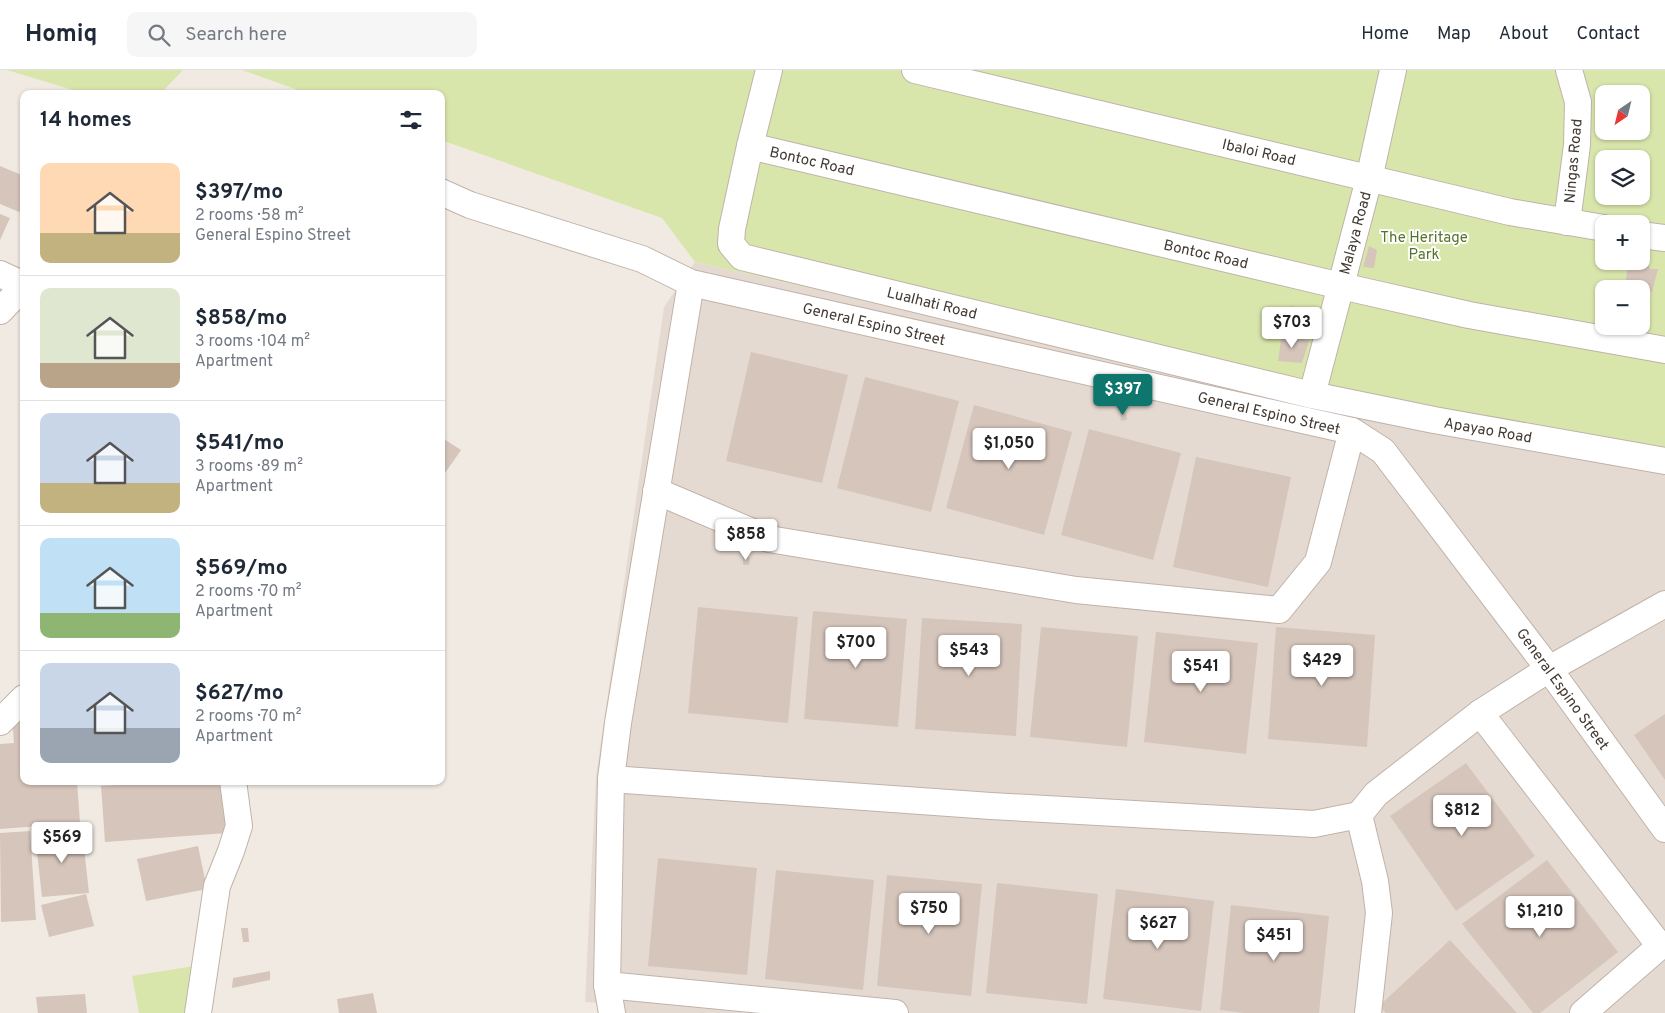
<!DOCTYPE html>
<meta charset="utf-8">
<style>
:root{--surface:#fff;--page:#f6f6f7;--text:#1f2937;--muted:#747a83;--line:#e0e1e3;--accent:#0f766e}
body{margin:0;font-family:Overpass,sans-serif;background:var(--page);color:var(--text);height:100vh;display:flex;flex-direction:column;font-size:19px;white-space:nowrap}
*{box-sizing:border-box;margin:0}
p{font-size:16px;color:var(--muted)}
.icon{flex:none;width:28px;height:28px;fill:none;stroke:currentColor;stroke-width:2;stroke-linecap:round;stroke-linejoin:round}
.map{position:relative;flex:1;overflow:hidden}
.details{position:absolute;left:20px;top:20px;width:425px;height:695px;display:flex;flex-direction:column;background:var(--surface);border-radius:10px;box-shadow:0 1px 4px #0004}
.details>*{flex:none}
.needle{width:32px;rotate:215deg}
.buttons{position:absolute;left:1595px;top:15px;display:grid;gap:10px}
.buttons a{display:grid;place-items:center;width:55px;height:55px;border-radius:10px;background:var(--surface);box-shadow:0 1px 4px #0004;font-size:25px}
.price{position:absolute;translate:-50% -42px;padding:0 11px;border-radius:5px;background:#fff;color:#222;font-size:16px;line-height:32px;filter:drop-shadow(0 1px 2px #0008)}
.price::after{content:'';position:absolute;left:50%;top:30px;width:15px;height:11px;margin-left:-8px;background:inherit;clip-path:polygon(0 0,100% 0,50% 100%)}
.price.selected{background:var(--accent);color:#fff}
ul{padding:0;list-style:none}
li{display:flex;align-items:center;gap:15px;height:125px;padding:0 20px}
li+li{border-top:1px solid var(--line)}
li span{display:grid;place-items:center;flex:none;width:140px;height:100px;border-radius:10px;color:#555}
li>.icon{margin-inline-start:auto}
span .icon{width:60px;height:60px;fill:#fffc;stroke-width:1}
li b{font-size:21px}
h2{display:flex;justify-content:space-between;align-items:center;height:60px;padding:0 20px;font-size:21px}
header{display:flex;align-items:center;gap:30px;box-sizing:border-box;height:70px;padding:0 25px;background:var(--surface);border-bottom:1px solid var(--line)}
header strong{font-size:24px}
nav{display:flex;gap:28px;margin-inline-start:auto;font-size:18px}
.search{width:350px;height:45px;background:var(--page);display:flex;align-items:center;gap:12px;box-sizing:border-box;padding:0 18px;border-radius:10px;color:var(--muted);font-size:19px}
.map>svg:first-child{display:block}
.residential{fill:#e5dad1}
.green{fill:#d9e6ab;fill-rule:evenodd}
.building{fill:#d6c5bb}
.lines{fill:none;stroke-linecap:round;stroke-linejoin:round}
.minor-casing{stroke:#c0b2a9;stroke-width:28}
.minor{stroke:#fff;stroke-width:26}
.labels{text-anchor:middle;stroke-width:4;stroke-linejoin:round;paint-order:stroke}
.street-label{font-size:15px;fill:#433933;stroke:#fff}
.park-label{font-size:15px;fill:#567427;stroke:#fff}
</style>
<header>
<strong>Homiq</strong>
<div class="search"><svg class="icon" aria-label="search" viewBox="0 0 24 24"><circle cx="10" cy="10" r="6"/><path d="M15 15l6 6"/></svg>Search here</div>
<nav><a>Home</a><a>Map</a><a>About</a><a>Contact</a></nav>
</header>
<div class="map">
<svg width="1665" height="943" viewBox="0 0 1665 943">
<rect width="100%" height="100%" fill="#f1eae3"/>
<polygon class="residential" points="695,192 1334,337 1665,396 1665,943 611,943 610,934 585,932 596,706 664,237"/>
<g class="green">
<polygon points="7,0 183,0 160,24 86,24"/>
<path d="M242 0H1665V396L1334 337 695 192 662 148 441 70V24H309ZM1604 24H1641V61H1604ZM1604 89H1641V126H1604ZM1604 154H1641V191H1604ZM1604 219H1641V256H1604Z"/>
<polygon points="194,896 203,943 139,943 132,906"/>
</g>
<g class="building">
<polygon points="0,96 24,106 24,144 0,134"/>
<polygon points="0,144 10,148 0,170"/>
<polygon points="1452,165 1459,172 1456,177 1447,173"/>
<polygon points="1369,176 1377,180 1374,198 1363,197"/>
<polygon points="1647,192 1650,199 1658,199 1652,222 1641,220 1641,219 1625,217 1628,195"/>
<polygon points="1291,236 1316,243 1313,265 1285,259"/>
<polygon points="1282,263 1309,271 1302,293 1278,291"/>
<polygon points="751,282 848,305 822,413 726,391"/>
<polygon points="865,307 959,331 931,442 837,418"/>
<polygon points="974,335 1072,362 1044,465 946,438"/>
<polygon points="1125,339 1127,350 1121,351 1120,342"/>
<polygon points="1089,359 1181,383 1153,490 1061,465"/>
<polygon points="441,367 461,380 441,409"/>
<polygon points="1196,387 1291,407 1268,517 1173,497"/>
<polygon points="743,487 750,488 749,495 743,495"/>
<polygon points="698,537 798,547 788,653 688,643"/>
<polygon points="813,541 907,549 898,657 804,649"/>
<polygon points="922,548 1022,554 1016,666 915,659"/>
<polygon points="1041,557 1138,566 1127,677 1030,667"/>
<polygon points="1276,557 1375,565 1367,677 1268,669"/>
<polygon points="1156,562 1258,573 1246,684 1144,672"/>
<polygon points="1665,644 1665,710 1634,665"/>
<polygon points="24,646 24,711 77,711 80,753 0,759 0,674 14,673 12,647"/>
<polygon points="1466,693 1535,786 1456,841 1390,746"/>
<polygon points="170,711 223,711 227,763 105,772 101,716"/>
<polygon points="82,760 89,823 42,827 35,764"/>
<polygon points="30,761 36,850 1,852 0,763"/>
<polygon points="198,776 207,819 146,831 137,789"/>
<polygon points="658,788 757,798 747,905 648,896"/>
<polygon points="1547,790 1618,882 1540,943 1533,943 1462,854"/>
<polygon points="776,800 874,810 863,920 765,909"/>
<polygon points="887,805 982,814 971,926 877,916"/>
<polygon points="997,813 1098,824 1087,934 986,923"/>
<polygon points="1116,819 1214,831 1201,941 1103,929"/>
<polygon points="86,824 94,856 49,867 41,835"/>
<polygon points="1231,835 1329,846 1319,943 1244,943 1220,940"/>
<polygon points="241,858 248,858 249,872 243,872"/>
<polygon points="1450,870 1517,943 1386,943 1379,936"/>
<polygon points="270,901 270,910 232,918 233,908"/>
<polygon points="373,923 377,943 339,943 337,929"/>
<polygon points="85,924 87,943 38,943 36,927"/>
</g>
<g class="lines">
<defs>
<g id="minor">
<polyline points="769,0 750,76 732,159 731,174 742,187 1312,325 1434,350 1665,391"/>
<polyline points="915,0 1510,142 1604,158"/>
<polyline points="750,76 1341,216 1469,245 1665,280"/>
<polyline points="441,122 470,135 642,189 691,213 1352,361 1383,381 1549,599 1665,759"/>
<polyline points="1567,152 1577,75 1578,32 1569,0"/>
<polyline points="1641,165 1665,168"/>
<polyline points="0,204 24,215"/>
<polyline points="0,241 24,216"/>
<polyline points="1312,325 1369,109 1393,0"/>
<polyline points="656,421 769,469 1076,520 1279,540 1318,492 1352,361"/>
<polyline points="1480,643 1660,876 1583,943"/>
<polyline points="0,652 24,628"/>
<polyline points="611,709 991,736 1314,754 1359,745 1376,724 1480,643 1549,599 1665,534"/>
<polyline points="1359,745 1375,811 1379,843 1368,943"/>
<polyline points="607,915 895,943"/>
<polyline points="198,943 217,816 231,781 239,756 233,711"/>
<polyline points="612,943 607,915 611,709 618,653 691,213"/>
</g>
</defs>
<use href="#minor" class="minor-casing"/>
<use href="#minor" class="minor"/>
</g>
<g class="labels">
<g class="street-label">
<text transform="translate(1259 82) rotate(13)" y="5">Ibaloi Road</text>
<text transform="translate(812 91) rotate(13)" y="5">Bontoc Road</text>
<text transform="translate(1573 91) rotate(-85)" y="5">Ningas Road</text>
<text transform="translate(1355 163) rotate(-75)" y="5">Malaya Road</text>
<text transform="translate(1206 184) rotate(13)" y="5">Bontoc Road</text>
<text transform="translate(932 233) rotate(14)" y="5">Lualhati Road</text>
<text transform="translate(874 254) rotate(13)" y="5">General Espino Street</text>
<text transform="translate(1269 343) rotate(13)" y="5">General Espino Street</text>
<text transform="translate(1488 360) rotate(10)" y="5">Apayao Road</text>
<text transform="translate(1563 619) rotate(54)" y="5">General Espino Street</text>
</g>
<g class="park-label">
<text x="1424" y="172">The Heritage<tspan x="1424" dy="17">Park</tspan></text>
</g>
</g>
</svg>
<div class="buttons">
<a><svg class="needle" viewBox="-14 -14 28 28"><path d="M0-13l5 13h-10z" fill="#e53935"/><path d="M0 13l5-13h-10z" fill="#747a83"/></svg></a>
<a><svg class="icon" aria-label="layers" viewBox="0 0 24 24"><path d="M12 4l9 5-9 5-9-5zM3 14l9 5 9-5"/></svg></a>
<a>+</a>
<a>−</a>
</div>
<b class="price" style="left:1292px;top:279px">$703</b>
<b class="price selected" style="left:1123px;top:346px">$397</b>
<b class="price" style="left:1009px;top:400px">$1,050</b>
<b class="price" style="left:746px;top:491px">$858</b>
<b class="price" style="left:856px;top:599px">$700</b>
<b class="price" style="left:969px;top:607px">$543</b>
<b class="price" style="left:1322px;top:617px">$429</b>
<b class="price" style="left:1201px;top:623px">$541</b>
<b class="price" style="left:1462px;top:767px">$812</b>
<b class="price" style="left:62px;top:794px">$569</b>
<b class="price" style="left:929px;top:865px">$750</b>
<b class="price" style="left:1540px;top:868px">$1,210</b>
<b class="price" style="left:1158px;top:880px">$627</b>
<b class="price" style="left:1274px;top:892px">$451</b>
<section class="details">
<h2>14 homes<svg class="icon" aria-label="filters" viewBox="0 0 24 24"><path d="M4 7h16M4 17h16"/><circle cx="9" cy="7" r="2"/><circle cx="15" cy="17" r="2"/></svg></h2>
<ul>
<li><span style="background:linear-gradient(#ffd9b3 70%,#c2b280 0)"><svg class="icon" aria-label="home" viewBox="0 0 24 24"><path d="M3 11l9-7 9 7M6 9v11h12V9"/></svg></span><div><b>$397/mo</b><p>2 rooms · 58 m²</p><p>General Espino Street</p></div></li>
<li><span style="background:linear-gradient(#dfe7d0 75%,#b9a48a 0)"><svg class="icon" aria-label="home" viewBox="0 0 24 24"><path d="M3 11l9-7 9 7M6 9v11h12V9"/></svg></span><div><b>$858/mo</b><p>3 rooms · 104 m²</p><p>Apartment</p></div></li>
<li><span style="background:linear-gradient(#c9d6e8 70%,#c2b280 0)"><svg class="icon" aria-label="home" viewBox="0 0 24 24"><path d="M3 11l9-7 9 7M6 9v11h12V9"/></svg></span><div><b>$541/mo</b><p>3 rooms · 89 m²</p><p>Apartment</p></div></li>
<li><span style="background:linear-gradient(#bfe0f5 75%,#8fb573 0)"><svg class="icon" aria-label="home" viewBox="0 0 24 24"><path d="M3 11l9-7 9 7M6 9v11h12V9"/></svg></span><div><b>$569/mo</b><p>2 rooms · 70 m²</p><p>Apartment</p></div></li>
<li><span style="background:linear-gradient(#c9d6e8 65%,#9aa5b1 0)"><svg class="icon" aria-label="home" viewBox="0 0 24 24"><path d="M3 11l9-7 9 7M6 9v11h12V9"/></svg></span><div><b>$627/mo</b><p>2 rooms · 70 m²</p><p>Apartment</p></div></li>
</ul>
</section>
</div>
